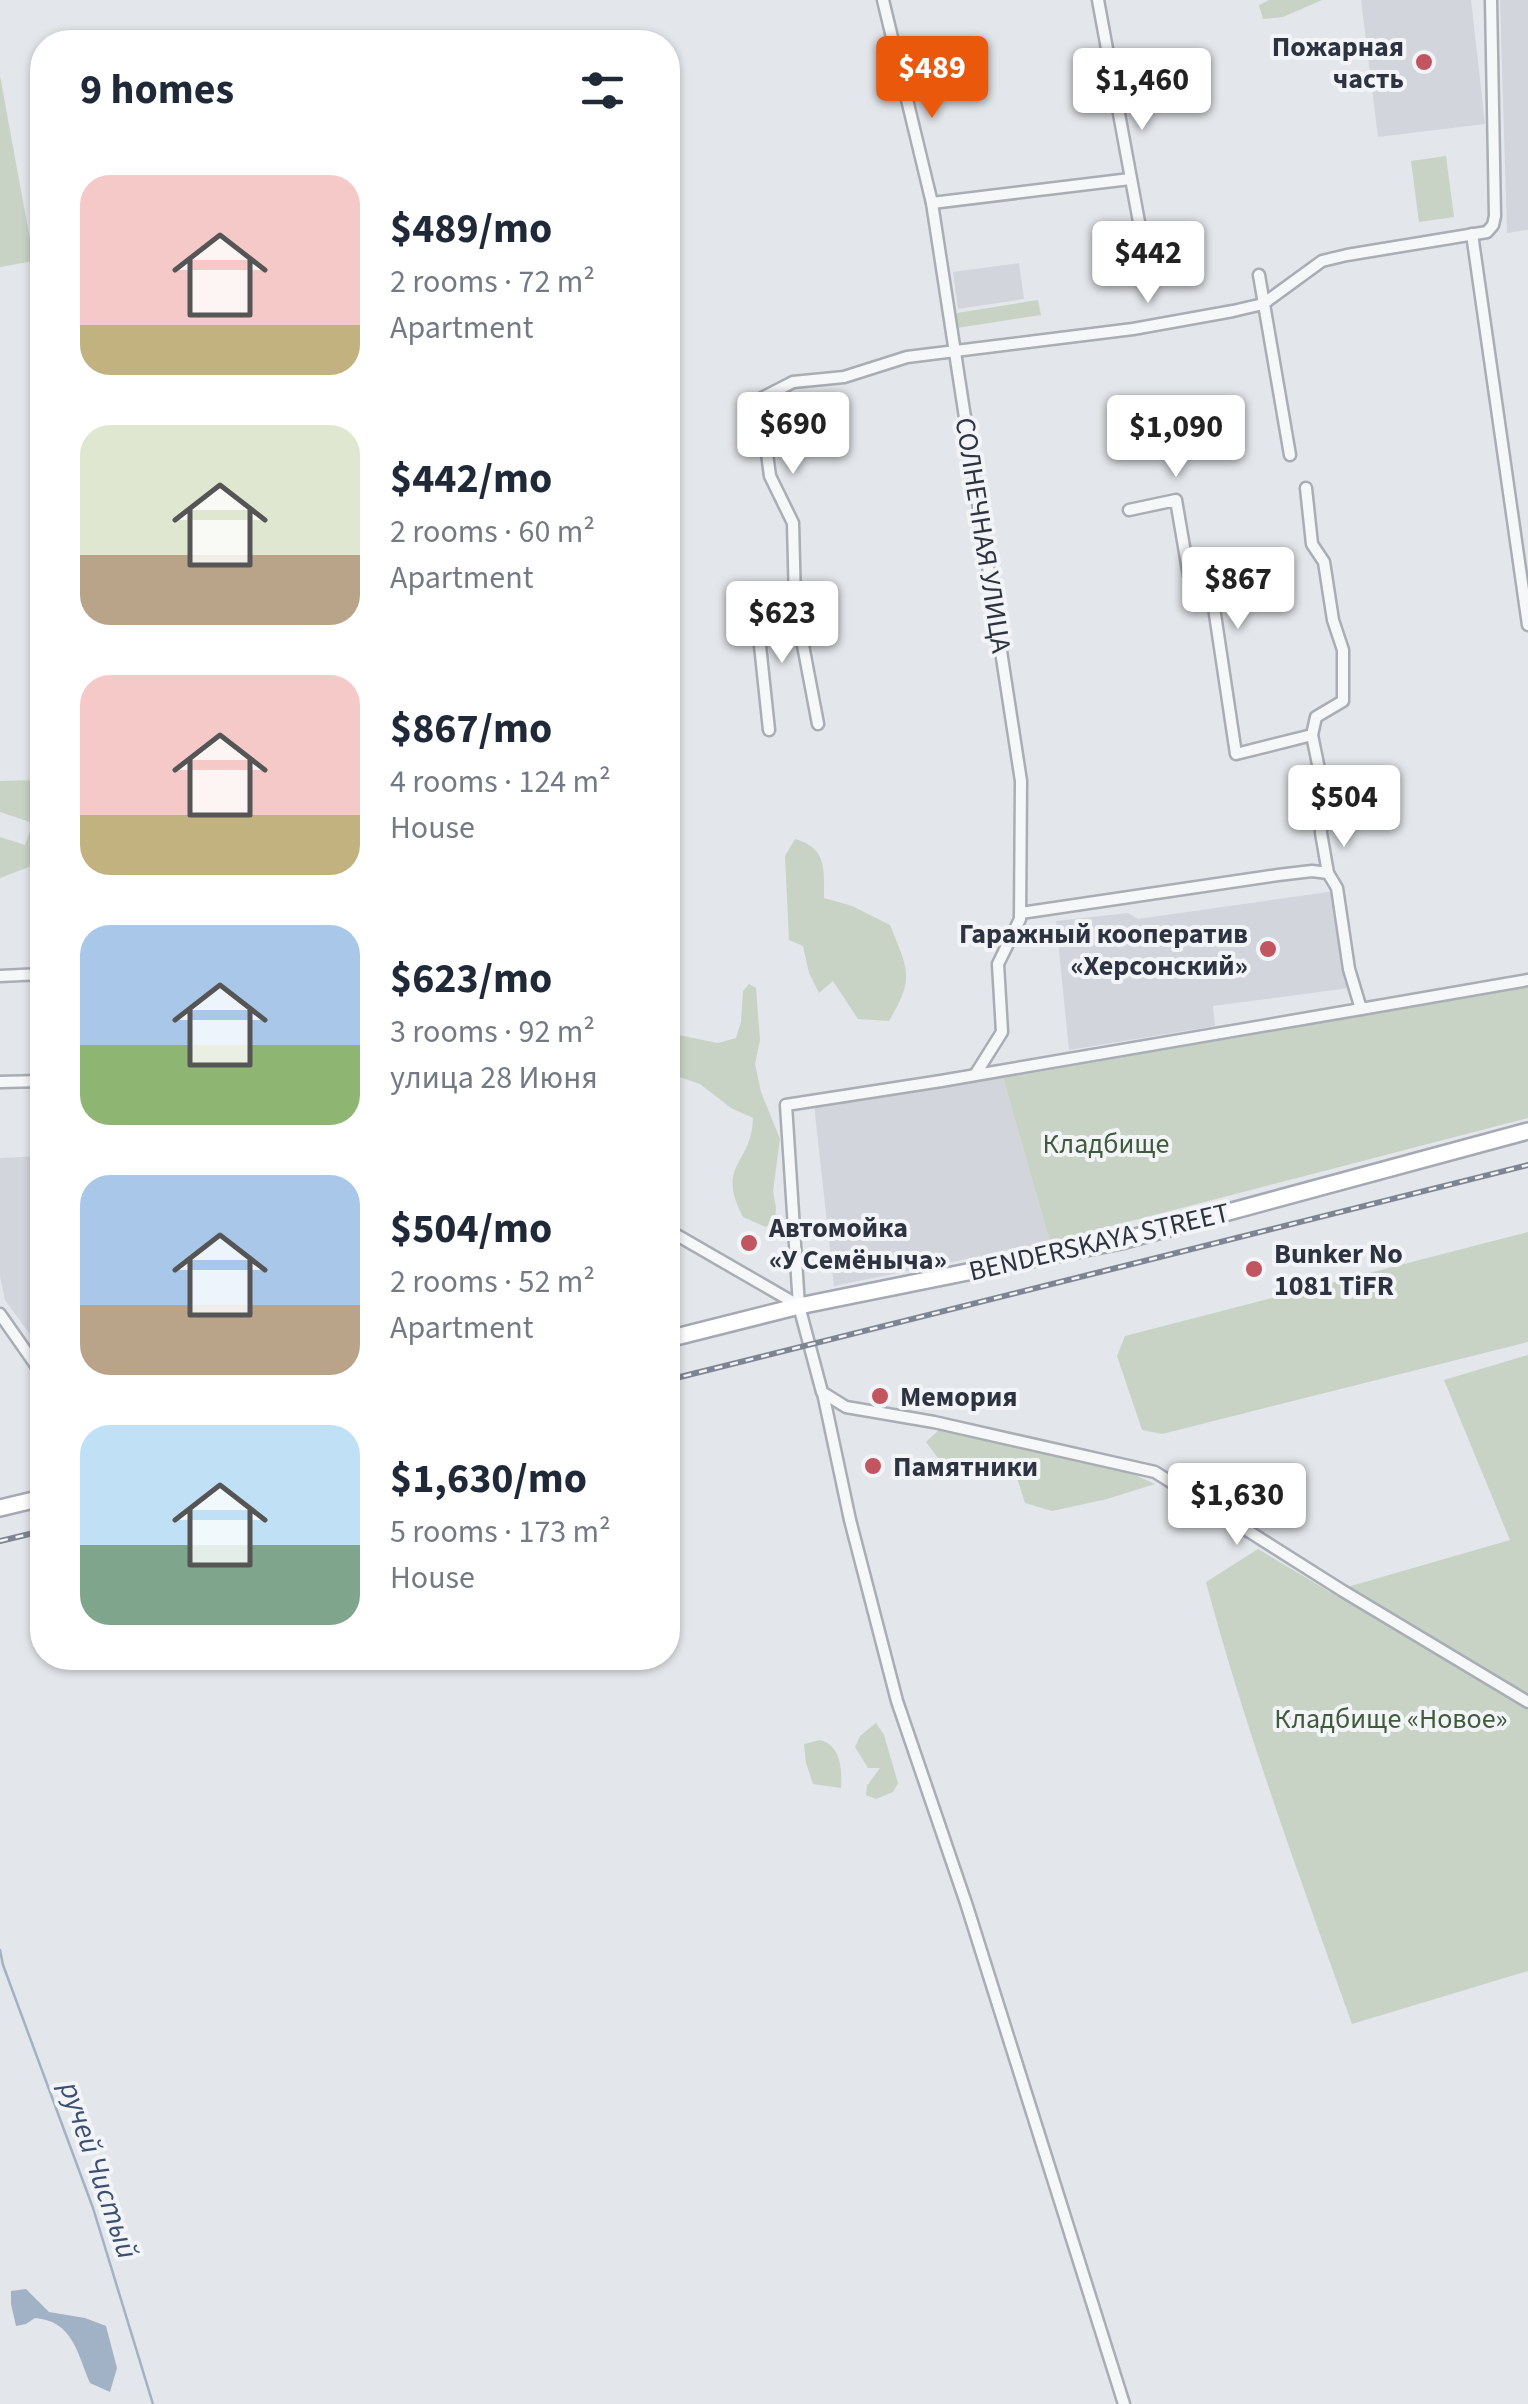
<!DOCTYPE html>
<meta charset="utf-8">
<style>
:root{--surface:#fff;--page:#f2f2f3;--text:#1f2937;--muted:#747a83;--accent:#ea580c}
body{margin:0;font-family:"Source Sans 3",sans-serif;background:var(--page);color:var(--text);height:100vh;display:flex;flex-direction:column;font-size:38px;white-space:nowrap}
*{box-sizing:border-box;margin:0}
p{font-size:32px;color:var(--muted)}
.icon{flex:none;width:55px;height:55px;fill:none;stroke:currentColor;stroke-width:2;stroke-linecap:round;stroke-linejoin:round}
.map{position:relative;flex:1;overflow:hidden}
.sheet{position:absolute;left:30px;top:30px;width:650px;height:1640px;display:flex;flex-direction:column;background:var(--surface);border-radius:40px;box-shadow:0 2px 8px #0004}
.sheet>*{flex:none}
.price{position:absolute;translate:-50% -85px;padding:0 22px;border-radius:10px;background:#fff;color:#222;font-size:32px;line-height:65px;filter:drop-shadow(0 2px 5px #0008)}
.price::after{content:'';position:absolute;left:50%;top:60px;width:30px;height:22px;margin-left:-15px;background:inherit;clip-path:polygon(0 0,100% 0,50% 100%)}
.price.active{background:var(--accent);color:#fff}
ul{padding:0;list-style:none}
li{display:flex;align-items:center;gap:30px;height:250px;padding:0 50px}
li span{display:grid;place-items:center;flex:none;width:280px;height:200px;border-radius:30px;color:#555}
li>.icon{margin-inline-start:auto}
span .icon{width:120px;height:120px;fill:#fffc;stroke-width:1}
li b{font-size:42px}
h2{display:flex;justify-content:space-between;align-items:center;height:120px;padding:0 50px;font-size:42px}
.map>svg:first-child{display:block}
.built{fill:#d2d5dc}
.green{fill:#c8d3c5}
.water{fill:#a2b2c6}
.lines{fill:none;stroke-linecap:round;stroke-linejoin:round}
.stream{stroke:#a2b2c6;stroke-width:2.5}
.street-casing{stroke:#a9adb4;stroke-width:15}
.primary-casing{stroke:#a4a9b4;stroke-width:20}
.street{stroke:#f6f7f9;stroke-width:10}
.primary{stroke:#fff;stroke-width:15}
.rail-casing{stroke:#7e8592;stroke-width:6}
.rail{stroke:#f3f4f7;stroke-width:2.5;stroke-dasharray:8;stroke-linecap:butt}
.poi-dot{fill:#c15660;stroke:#f3f4f7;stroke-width:4}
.labels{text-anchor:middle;stroke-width:8;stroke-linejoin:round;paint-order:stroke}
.poi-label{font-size:28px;font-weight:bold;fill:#2d3340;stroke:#f3f4f7;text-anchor:start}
.street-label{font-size:28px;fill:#2d3340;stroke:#f3f4f7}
.park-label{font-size:28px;fill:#405b3b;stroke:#f3f4f7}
.water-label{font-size:30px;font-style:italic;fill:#3b5070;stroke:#f3f4f7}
</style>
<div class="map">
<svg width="1528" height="2404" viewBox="0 0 1528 2404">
<rect width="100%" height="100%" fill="#e3e6ea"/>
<g class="built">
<polygon points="1361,0 1471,0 1485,124 1378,137"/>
<polygon points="1500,0 1528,0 1528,230 1507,233"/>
<polygon points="1019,263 1024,299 958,309 953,272"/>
<polygon points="1335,891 1349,988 1213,1006 1215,1026 1069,1050 1056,921 1128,913 1138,919"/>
<polygon points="1003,1078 1050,1242 834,1286 814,1105"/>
<polygon points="42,1156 42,1351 5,1300 0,1276 0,1158"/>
</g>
<g class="green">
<polygon points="1269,0 1322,0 1283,17 1263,19 1259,5"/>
<polygon points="0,76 34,261 0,267"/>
<polygon points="1446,156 1454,217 1419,222 1411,161"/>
<polygon points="1038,300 1041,315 957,328 957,313"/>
<polygon points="42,780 42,862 0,878 0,837 25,845 33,823 0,812 0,781"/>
<path d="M795 839C827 848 824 869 824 898L852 906 890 925C908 970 915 977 889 1021L858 1019 833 981 819 993 809 973 803 946 789 940 785 856Z"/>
<path d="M749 984 756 988 760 1040 755 1064 761 1092 780 1139 773 1191 776 1208 775 1220 766 1227 743 1217C715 1164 752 1165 753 1118L731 1108 700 1084 668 1073V1033L718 1043 736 1038 741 1022 743 991Z"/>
<polygon points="1528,987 1528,1118 1050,1242 1003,1078"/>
<polygon points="1528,1232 1528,1342 1162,1434 1142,1430 1117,1356 1125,1336"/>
<path d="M1528 1355V1971L1352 2024C1300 1878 1246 1732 1206 1582L1258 1549 1330 1592 1510 1540 1444 1380Z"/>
<path d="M939 1430C1010 1444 1090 1453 1155 1484L1107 1499 1052 1511 1025 1503 1016 1475 975 1469 938 1458 926 1442Z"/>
<polygon points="876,1723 884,1735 898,1783 893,1792 876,1799 866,1795 867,1786 880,1768 868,1768 855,1747 860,1736"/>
<path d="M820 1740C841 1745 842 1770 841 1788L813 1784 806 1763 804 1744Z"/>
</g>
<path class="water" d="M26 2289 49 2312 85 2318 106 2326 117 2368 110 2392 90 2383C77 2353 73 2321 35 2318L26 2324 16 2326 11 2304V2291Z"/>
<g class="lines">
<polyline class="stream" points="0,1950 3,1965 93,2208 153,2404"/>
<defs>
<g id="street">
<polyline points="883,0 932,203 1021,781 1020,919 998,964 1002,1032 975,1075"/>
<polyline points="1098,0 1144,249 1153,261 1171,276"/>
<polyline points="932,203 1130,179"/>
<polyline points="1472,234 1528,625"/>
<polyline points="1259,275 1290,455"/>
<polyline points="1306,488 1312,544 1324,562 1333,620 1343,650 1343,701 1316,717 1312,735 1320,774 1321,833 1328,873 1337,888 1349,969 1361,1009 941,1081 786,1105 799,1306 822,1392 846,1407 934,1422 1155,1472 1343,1591 1528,1702"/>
<polyline points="1129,510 1176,500 1189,576 1213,601 1236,754 1312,735"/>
<polyline points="754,608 759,636 769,730"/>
<polyline points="818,724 795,603 793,523 770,476 762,416 762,398 793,382 844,377 907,357 1133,329 1233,311 1263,304 1322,261 1347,255 1487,232 1493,225 1495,216 1491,0"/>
<polyline points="1021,913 1278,875 1312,871 1328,873"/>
<polyline points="0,976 42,974"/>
<polyline points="1361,1009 1528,980"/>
<polyline points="0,1082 42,1081"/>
<polyline points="668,1230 798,1305"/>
<polyline points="0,1314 42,1374"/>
<polyline points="823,1393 850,1520 897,1701 966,1903 1124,2404"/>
</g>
<g id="primary">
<polyline points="668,1339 799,1306 1121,1241 1528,1131"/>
<polyline points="0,1508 42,1498"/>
</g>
</defs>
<use href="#street" class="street-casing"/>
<use href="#primary" class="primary-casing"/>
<use href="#street" class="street"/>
<use href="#primary" class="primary"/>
<defs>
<g id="rail">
<polyline points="668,1380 1528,1165"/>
<polyline points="0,1541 42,1531"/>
</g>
</defs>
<use href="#rail" class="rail-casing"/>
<use href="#rail" class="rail"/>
</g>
<g class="poi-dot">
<circle cx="1424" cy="62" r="10"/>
<circle cx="1268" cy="949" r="10"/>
<circle cx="749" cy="1243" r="10"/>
<circle cx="1254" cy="1269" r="10"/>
<circle cx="880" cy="1396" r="10"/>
<circle cx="873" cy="1466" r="10"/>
</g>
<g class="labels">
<g class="poi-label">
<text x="1404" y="56" text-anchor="end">Пожарная<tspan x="1404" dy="32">часть</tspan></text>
<text x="1248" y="943" text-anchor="end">Гаражный кооператив<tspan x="1248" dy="32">«Херсонский»</tspan></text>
<text x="769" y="1237">Автомойка<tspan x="769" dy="32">«У Семёныча»</tspan></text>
<text x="1274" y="1263">Bunker No<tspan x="1274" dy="32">1081 TiFR</tspan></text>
<text x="900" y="1406">Мемория</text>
<text x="893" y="1476">Памятники</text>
</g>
<g class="street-label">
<text transform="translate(984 535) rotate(81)" y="10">СОЛНЕЧНАЯ УЛИЦА</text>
<text transform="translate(1099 1241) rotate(-13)" y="10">BENDERSKAYA STREET</text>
</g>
<g class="park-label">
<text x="1106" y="1153">Кладбище</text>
<text x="1391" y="1728">Кладбище «Новое»</text>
</g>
<g class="water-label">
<text transform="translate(99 2170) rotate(71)" y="10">ручей Чистый</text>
</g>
</g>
</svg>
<b class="price active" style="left:932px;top:121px">$489</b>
<b class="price" style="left:1142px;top:133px">$1,460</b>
<b class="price" style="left:1148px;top:306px">$442</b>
<b class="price" style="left:793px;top:477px">$690</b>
<b class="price" style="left:1176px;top:480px">$1,090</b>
<b class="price" style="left:1238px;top:632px">$867</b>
<b class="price" style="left:782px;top:666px">$623</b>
<b class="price" style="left:1344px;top:850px">$504</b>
<b class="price" style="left:1237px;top:1548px">$1,630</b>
<section class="sheet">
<h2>9 homes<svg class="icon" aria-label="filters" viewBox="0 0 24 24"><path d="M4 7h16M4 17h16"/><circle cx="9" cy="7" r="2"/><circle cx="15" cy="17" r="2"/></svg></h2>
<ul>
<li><span style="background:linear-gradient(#f6c9c9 75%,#c2b280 0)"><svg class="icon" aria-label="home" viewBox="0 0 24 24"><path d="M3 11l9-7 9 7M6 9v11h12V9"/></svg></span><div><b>$489/mo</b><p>2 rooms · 72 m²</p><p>Apartment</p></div></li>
<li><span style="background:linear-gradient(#dfe7d0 65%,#b9a48a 0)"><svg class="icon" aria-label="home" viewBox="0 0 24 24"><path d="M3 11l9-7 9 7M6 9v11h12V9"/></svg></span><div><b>$442/mo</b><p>2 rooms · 60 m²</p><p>Apartment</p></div></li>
<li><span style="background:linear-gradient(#f6c9c9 70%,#c2b280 0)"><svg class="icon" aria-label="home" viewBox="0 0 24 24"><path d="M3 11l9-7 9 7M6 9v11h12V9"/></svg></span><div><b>$867/mo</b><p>4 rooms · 124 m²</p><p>House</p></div></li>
<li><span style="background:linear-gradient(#a9c7e8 60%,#8fb573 0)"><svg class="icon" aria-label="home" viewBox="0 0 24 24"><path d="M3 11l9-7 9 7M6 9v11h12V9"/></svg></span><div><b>$623/mo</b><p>3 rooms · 92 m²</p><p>улица 28 Июня</p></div></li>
<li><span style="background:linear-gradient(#a9c7e8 65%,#b9a48a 0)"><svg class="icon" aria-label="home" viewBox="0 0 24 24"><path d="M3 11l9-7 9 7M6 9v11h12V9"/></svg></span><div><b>$504/mo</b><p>2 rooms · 52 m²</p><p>Apartment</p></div></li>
<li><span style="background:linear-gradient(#bfe0f5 60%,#7fa58c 0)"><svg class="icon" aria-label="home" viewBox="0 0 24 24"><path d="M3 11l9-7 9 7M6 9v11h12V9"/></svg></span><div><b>$1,630/mo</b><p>5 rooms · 173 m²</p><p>House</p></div></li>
</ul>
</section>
</div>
